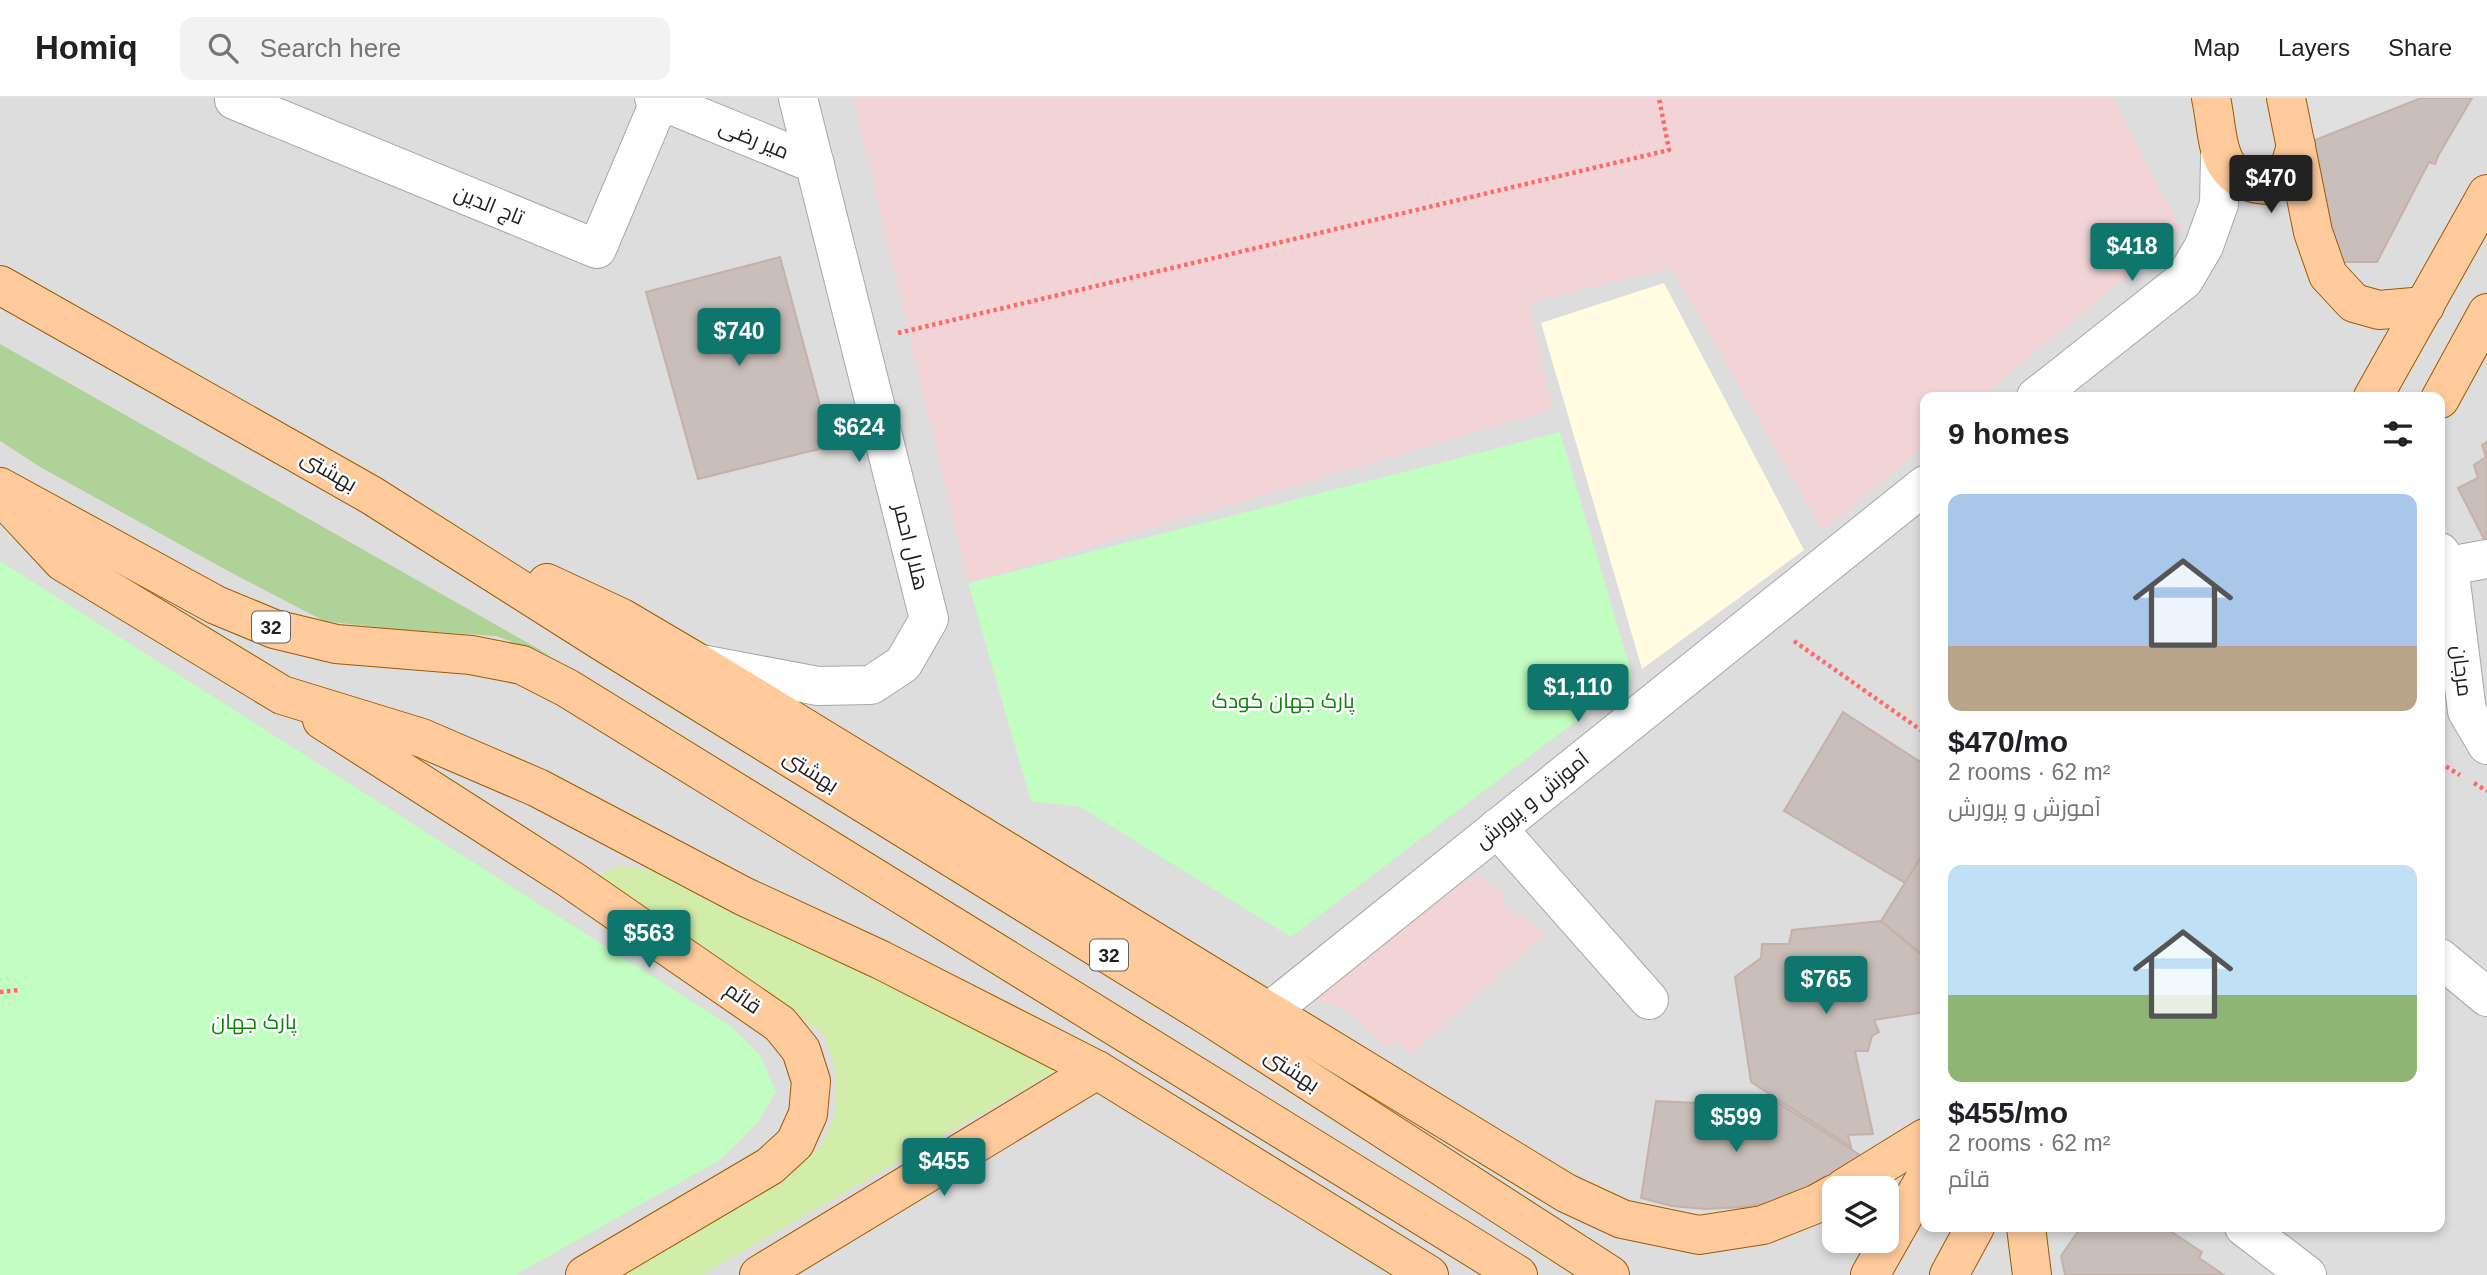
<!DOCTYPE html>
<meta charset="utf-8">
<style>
:root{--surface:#fff;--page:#f2f2f2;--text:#202124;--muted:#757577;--line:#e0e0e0;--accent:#0f766e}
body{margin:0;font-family:Helvetica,Cairo,sans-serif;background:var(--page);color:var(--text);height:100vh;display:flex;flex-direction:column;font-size:26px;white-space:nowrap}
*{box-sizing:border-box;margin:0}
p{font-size:23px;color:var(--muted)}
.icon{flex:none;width:38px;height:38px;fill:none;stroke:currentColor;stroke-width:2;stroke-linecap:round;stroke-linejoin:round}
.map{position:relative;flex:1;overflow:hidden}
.drawer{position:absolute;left:1920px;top:294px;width:525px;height:840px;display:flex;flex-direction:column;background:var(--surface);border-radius:14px;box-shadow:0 4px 10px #0003}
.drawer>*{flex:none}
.tools{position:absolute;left:1822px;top:1078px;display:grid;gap:14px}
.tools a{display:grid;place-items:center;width:77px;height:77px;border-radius:14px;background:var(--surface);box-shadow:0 4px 10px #0003;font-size:35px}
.price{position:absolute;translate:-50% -60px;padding:0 16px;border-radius:7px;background:var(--accent);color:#fff;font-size:23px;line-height:46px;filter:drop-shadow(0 2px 4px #0008)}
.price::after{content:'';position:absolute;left:50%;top:42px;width:21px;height:16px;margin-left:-10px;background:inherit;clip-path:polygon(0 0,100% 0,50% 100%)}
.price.selected{background:#222;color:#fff}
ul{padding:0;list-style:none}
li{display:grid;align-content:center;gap:14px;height:371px;padding:0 28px}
li span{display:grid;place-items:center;height:217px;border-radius:14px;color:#555}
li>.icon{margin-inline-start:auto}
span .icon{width:126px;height:126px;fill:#fffc;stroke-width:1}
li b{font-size:30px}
h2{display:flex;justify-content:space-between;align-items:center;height:84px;padding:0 28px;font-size:30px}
header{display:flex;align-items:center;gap:42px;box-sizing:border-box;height:98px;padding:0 35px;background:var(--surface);border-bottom:2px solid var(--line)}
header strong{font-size:33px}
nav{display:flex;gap:38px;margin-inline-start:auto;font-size:24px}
.search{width:490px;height:63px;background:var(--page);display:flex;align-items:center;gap:18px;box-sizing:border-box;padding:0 24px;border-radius:14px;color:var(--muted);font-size:26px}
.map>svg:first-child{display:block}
.residential{fill:#dedddd;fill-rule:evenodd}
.commercial{fill:#f2d4d6}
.education{fill:#fffce1}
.grass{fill:#d1eda9}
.forest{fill:#afd298}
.park{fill:#c2fdc1}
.parking{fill:#e0e0e0}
.building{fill:#c9beb9;stroke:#c4b1a7;stroke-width:2}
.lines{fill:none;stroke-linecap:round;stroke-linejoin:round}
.minor-casing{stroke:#a7a7a7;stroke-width:40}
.major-casing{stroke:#9c5a00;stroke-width:40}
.path{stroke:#ff6a69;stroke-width:4.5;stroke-dasharray:3.5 3.5;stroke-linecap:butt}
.minor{stroke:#fff;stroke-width:38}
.major{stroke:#ffcb9d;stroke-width:38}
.labels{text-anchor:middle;stroke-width:5;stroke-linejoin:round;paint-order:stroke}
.shield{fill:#fff;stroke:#636363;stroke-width:2}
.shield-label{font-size:19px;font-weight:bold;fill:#202020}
.street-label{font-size:21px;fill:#202020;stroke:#fff}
.park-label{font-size:21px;fill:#078605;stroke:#fff}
</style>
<header>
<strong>Homiq</strong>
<div class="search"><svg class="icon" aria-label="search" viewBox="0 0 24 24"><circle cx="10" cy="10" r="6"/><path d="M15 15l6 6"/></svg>Search here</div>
<nav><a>Map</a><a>Layers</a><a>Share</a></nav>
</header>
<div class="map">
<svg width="2487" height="1177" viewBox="0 0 2487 1177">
<rect width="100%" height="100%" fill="#f1ece6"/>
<path class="residential" d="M0 0H2487V1177H0ZM1925 299H2440V1129H1925ZM1834 1090H1886V1143H1834Z"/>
<g class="commercial">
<polygon points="853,0 2113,0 2181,132 1982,299 1925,299 1925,347 1823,433 1671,170 1529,205 1553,311 968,485"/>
<polygon points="1455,767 1466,781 1480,777 1491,788 1502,792 1505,809 1546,834 1411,957 1397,942 1387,950 1352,917 1335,908 1306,899"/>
</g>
<polygon class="education" points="1664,185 1804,452 1642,571 1541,225"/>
<polygon class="grass" points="619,768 670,775 1067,966 702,1177 611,1177 820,1050 835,1017 835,973 824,936 595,779"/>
<polygon class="forest" points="0,246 551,558 496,538 390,531 324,523 228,473 42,370 0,343"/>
<g class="park">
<polygon points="1560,334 1633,580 1291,839 1080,709 1031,703 968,485"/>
<polygon points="0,463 732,929 760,957 776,994 758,1024 720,1062 515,1177 0,1177"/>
</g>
<polygon class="parking" points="2298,0 2419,0 2306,43"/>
<g class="building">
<polygon points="2421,0 2472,0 2438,58 2435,66 2429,64 2377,164 2338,164 2305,46"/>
<polygon points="780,159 831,348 698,381 646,194"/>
<polygon points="2487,344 2487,447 2458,390 2478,380 2474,367 2486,359 2482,347"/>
<polygon points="1843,614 1925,667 1925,753 1905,785 1784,713"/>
<polygon points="1925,753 1925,859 1881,823"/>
<polygon points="1881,823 1925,860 1925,914 1874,922 1879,934 1872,938 1868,953 1855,953 1873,1036 1848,1037 1851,1049 1751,984 1735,879 1761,860 1762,846 1789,846 1792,832"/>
<polygon points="1717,998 1771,1000 1860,1057 1843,1071 1782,1102 1745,1109 1705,1111 1672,1108 1641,1100 1656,1003 1717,1006"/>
<polygon points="2081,1129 2164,1129 2202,1154 2199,1160 2224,1177 2065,1177 2061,1158"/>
</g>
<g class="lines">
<defs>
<g id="minor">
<polyline points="234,0 234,2 597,151 660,2"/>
<polyline points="654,0 815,66"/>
<polyline points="2036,299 2184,182 2204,148 2219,106 2220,59"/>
<polyline points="2440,454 2449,468 2467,613 2487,647"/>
<polyline points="2449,468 2487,461"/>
<polyline points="701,566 818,588 871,587 903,566 929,521 798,0"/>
<polyline points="1497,730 1649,902"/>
<polyline points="2440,860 2487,899"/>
<polyline points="1270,913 1925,387"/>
<polyline points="2244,1129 2307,1177"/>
</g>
<g id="major">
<path d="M2211 0C2220 41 2213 85 2269 87L2289 71 2296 48"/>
<polyline points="2286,0 2313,134 2328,177 2354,205 2379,212 2425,208"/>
<polyline points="0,187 371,397 603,544 1210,919 1610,1177"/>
<polyline points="2373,299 2487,96"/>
<polyline points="2440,301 2487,215"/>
<polyline points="0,389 216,507 274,531 336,546 471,557 522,567 567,590 1518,1177"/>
<polyline points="6,403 63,464 282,597 422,640 538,690 743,798 881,862 1097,972 1429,1177"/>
<polyline points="547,485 622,520 700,566 1566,1095 1622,1121 1699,1137 1763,1127 1816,1106 1834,1096"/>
<polyline points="322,622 570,781 780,926 801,952 811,983 808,1016 795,1045 770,1068 585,1177"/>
<polyline points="1844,1090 1925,1040"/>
<polyline points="2026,1129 2032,1177"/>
<polyline points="759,1177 1097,972"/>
<polyline points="1870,1177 1925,1080"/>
<polyline points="1949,1177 1975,1129"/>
</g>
</defs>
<use href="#minor" class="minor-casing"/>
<use href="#major" class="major-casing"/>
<g class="path">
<polyline points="898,235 1669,52 1659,0"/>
<polyline points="1794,543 1925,635"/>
<polyline points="2440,665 2460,677"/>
<polyline points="2474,685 2487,693"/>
<polyline points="0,894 20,892"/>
</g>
<use href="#minor" class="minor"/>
<use href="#major" class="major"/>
</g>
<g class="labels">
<g class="shield">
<rect x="252" y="513.5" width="38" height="31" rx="5"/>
<rect x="1090" y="841.5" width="38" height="31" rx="5"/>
</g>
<g class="shield-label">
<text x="271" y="536">32</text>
<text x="1109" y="864">32</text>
</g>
<g class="street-label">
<text transform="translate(754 41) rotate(22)" y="7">میر رضی</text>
<text transform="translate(489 107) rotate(22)" y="7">تاج الدین</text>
<text transform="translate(329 373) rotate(30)" y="7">بهشتى</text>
<text transform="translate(911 449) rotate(76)" y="7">هلال احمر</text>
<text transform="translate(2462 573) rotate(83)" y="7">مرجان</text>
<text transform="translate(811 673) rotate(32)" y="7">بهشتى</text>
<text transform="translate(1532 702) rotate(-39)" y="7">آموزش و پرورش</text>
<text transform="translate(743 900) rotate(35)" y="7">قائم</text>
<text transform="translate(1292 972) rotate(33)" y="7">بهشتى</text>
</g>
<g class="park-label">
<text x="1283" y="610">پارک جهان کودک</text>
<text x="254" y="931">پارک جهان</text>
</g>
</g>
</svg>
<div class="tools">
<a><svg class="icon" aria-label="layers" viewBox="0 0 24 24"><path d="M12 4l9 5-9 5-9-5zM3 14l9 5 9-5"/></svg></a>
</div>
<b class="price selected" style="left:2271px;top:117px">$470</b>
<b class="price" style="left:2132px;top:185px">$418</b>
<b class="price" style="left:739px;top:270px">$740</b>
<b class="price" style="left:859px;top:366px">$624</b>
<b class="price" style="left:1578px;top:626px">$1,110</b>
<b class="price" style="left:649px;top:872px">$563</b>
<b class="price" style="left:1826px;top:918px">$765</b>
<b class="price" style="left:1736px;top:1056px">$599</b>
<b class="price" style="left:944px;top:1100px">$455</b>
<section class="drawer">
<h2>9 homes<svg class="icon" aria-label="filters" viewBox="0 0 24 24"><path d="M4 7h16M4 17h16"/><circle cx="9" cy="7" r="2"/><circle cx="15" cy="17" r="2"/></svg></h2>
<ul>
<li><span style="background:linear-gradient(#a9c7e8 70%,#b9a48a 0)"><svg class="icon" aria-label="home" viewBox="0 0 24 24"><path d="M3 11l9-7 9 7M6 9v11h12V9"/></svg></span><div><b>$470/mo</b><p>2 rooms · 62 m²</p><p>آموزش و پرورش</p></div></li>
<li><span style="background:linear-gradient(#bfe0f5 60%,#8fb573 0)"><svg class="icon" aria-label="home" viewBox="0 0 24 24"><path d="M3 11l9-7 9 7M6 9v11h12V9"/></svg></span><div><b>$455/mo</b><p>2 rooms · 62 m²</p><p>قائم</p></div></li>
</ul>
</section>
</div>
